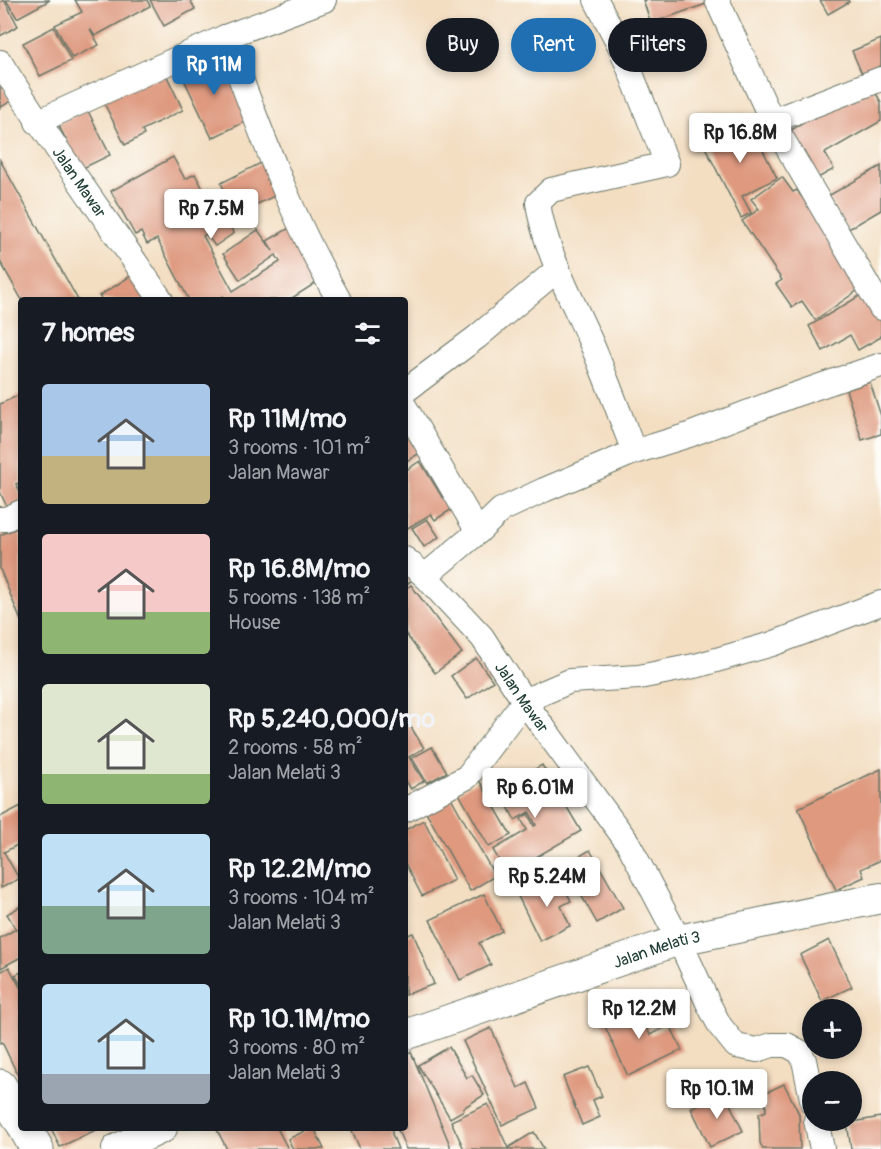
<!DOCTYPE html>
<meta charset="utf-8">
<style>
:root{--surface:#171b24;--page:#242831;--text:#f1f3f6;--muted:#9ea1a6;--accent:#1f6fb2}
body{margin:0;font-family:Pangolin,sans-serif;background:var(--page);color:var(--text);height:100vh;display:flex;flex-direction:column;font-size:22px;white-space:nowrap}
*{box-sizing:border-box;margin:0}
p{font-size:20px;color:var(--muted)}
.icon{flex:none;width:33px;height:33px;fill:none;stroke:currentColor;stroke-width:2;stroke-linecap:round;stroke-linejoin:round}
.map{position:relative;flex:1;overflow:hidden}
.side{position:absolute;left:18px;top:297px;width:390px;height:834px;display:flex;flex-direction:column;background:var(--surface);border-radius:6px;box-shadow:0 3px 9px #0003}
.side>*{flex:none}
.top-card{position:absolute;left:426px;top:18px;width:364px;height:54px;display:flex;gap:12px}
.tools{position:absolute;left:802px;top:999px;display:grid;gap:12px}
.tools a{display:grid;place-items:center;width:60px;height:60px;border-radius:50%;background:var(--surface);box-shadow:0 3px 9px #0003;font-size:30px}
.price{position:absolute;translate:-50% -51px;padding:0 14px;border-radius:6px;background:#fff;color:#222;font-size:20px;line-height:39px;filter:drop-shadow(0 2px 3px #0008)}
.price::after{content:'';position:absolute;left:50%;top:36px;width:18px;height:14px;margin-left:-9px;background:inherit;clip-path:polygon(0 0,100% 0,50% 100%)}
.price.current{background:var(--accent);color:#fff}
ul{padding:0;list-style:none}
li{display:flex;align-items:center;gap:18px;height:150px;padding:0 24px}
li span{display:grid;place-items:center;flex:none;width:168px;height:120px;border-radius:6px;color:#555}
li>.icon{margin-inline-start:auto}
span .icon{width:72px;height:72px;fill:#fffc;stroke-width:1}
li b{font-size:26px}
h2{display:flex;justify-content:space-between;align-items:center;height:72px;padding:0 24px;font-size:26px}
.chip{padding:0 21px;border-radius:27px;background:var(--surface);box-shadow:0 3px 9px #0003;font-size:21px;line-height:54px}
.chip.current{background:var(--accent);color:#fff}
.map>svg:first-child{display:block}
.building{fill:#de997f}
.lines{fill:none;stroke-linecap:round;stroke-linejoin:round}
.minor-casing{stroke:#697566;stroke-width:26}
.tertiary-casing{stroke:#697566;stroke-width:32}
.primary-casing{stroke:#697566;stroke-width:35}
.minor{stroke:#fff;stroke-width:24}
.tertiary{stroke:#fff;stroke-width:30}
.primary{stroke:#fff;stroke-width:33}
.labels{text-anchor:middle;stroke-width:4.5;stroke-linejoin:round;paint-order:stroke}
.street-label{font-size:16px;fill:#1f3d34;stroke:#fdfcf7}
</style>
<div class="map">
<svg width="881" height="1149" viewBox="0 0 881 1149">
<rect width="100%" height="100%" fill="#fdfcf7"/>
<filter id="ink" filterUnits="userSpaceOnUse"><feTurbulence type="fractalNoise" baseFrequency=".0167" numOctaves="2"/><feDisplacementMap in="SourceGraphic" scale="12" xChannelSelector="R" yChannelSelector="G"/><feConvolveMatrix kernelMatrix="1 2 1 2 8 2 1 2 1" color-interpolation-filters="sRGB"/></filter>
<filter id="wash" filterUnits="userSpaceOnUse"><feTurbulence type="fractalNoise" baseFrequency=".008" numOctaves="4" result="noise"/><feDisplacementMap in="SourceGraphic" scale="24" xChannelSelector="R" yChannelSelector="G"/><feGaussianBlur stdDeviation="1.35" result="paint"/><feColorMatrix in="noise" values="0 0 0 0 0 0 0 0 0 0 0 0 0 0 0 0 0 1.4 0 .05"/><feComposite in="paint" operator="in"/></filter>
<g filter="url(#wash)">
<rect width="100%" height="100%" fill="#f3dec2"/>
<g id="blocks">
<g class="building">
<polygon points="4,0 18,26 0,36 0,2"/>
<polygon points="6,0 50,0 17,18"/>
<polygon points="75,0 147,0 150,6 95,36 90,29 99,45 72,58 55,25 82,12"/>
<polygon points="150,0 190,0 195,9 164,26"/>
<polygon points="643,0 708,0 709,3 651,23"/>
<polygon points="820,0 848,0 849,2 828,14"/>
<polygon points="54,27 71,61 40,76 23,43"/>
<polygon points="881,39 881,66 862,74 852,51"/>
<polygon points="217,53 249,120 212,138 180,71"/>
<polygon points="163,68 183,110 142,130 144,135 125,145 102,99"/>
<polygon points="0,83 11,101 0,108"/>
<polygon points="871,85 881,102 881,121 825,153 834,169 818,178 791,130"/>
<polygon points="87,109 110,155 81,169 58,124"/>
<polygon points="748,121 777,178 742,196 751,213 741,218 703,143"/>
<polygon points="173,157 185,179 195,174 222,224 226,221 234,233 215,246 206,234 203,236 233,291 280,262 276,255 240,280 223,254 258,230 273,251 267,241 291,227 325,277 289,300 218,300 224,296 216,300 189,300 157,239 147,244 141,232 135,235 111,191"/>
<polygon points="0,160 78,300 22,300 0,261"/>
<polygon points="267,160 283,192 236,214 221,183"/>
<polygon points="881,166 881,210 847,230 828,196"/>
<polygon points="782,177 793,192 797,190 864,286 815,320 802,301 792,307 776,284 782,280 742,221 759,209 751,199"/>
<polygon points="132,275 148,300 102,300 99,296"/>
<polygon points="866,292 881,318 881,337 858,350 850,335 823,351 809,326"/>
<polygon points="870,382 881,416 881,434 862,440 846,390"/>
<polygon points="21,394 21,482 16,484 21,495 21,502 8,509 0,492 0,404"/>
<polygon points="405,426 420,453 405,462"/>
<polygon points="420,461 442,497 452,491 460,504 435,520 431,514 406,529 405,471"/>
<polygon points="427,519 439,537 424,547 412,528"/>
<polygon points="17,528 21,537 21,621 0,569 0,535"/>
<polygon points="405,569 413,579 405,586"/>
<polygon points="411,585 462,653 435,673 405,633 405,589"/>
<polygon points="476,658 493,681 467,699 451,676"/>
<polygon points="409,724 424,748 409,757 424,781 411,789 405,779 405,726"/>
<polygon points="432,747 447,772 427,783 412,758"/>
<polygon points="542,765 581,831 507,874 493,850 527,830 521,819 528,814 534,826 536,825 529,812 515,820 499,790"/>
<polygon points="881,769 881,860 861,869 864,877 836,890 798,808"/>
<polygon points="479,780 511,835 489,847 458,792"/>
<polygon points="449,794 495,876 470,891 424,808"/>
<polygon points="21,806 21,843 4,852 19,879 1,888 0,817"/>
<polygon points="424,820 454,880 422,896 405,863 405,830"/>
<polygon points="590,850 623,908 597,923 564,865"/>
<polygon points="559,877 571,901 561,906 570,926 540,941 518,896"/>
<polygon points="484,894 502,931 479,943 491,965 460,980 430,920"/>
<polygon points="21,906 21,957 1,968 0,938 16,929 7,914"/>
<polygon points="413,933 434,984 405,995 405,936"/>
<polygon points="829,940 852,987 822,1001 800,955"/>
<polygon points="9,967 21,989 21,1082 2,1042 0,1043 0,972"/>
<polygon points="21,972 21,985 15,975"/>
<polygon points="636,1004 650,1035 670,1025 682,1050 628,1076 602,1020"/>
<polygon points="491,1028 518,1088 528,1083 539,1108 502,1125 463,1041"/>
<polygon points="449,1047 467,1078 472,1075 484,1095 463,1108 464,1110 450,1118 418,1065"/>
<polygon points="411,1052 450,1145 450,1149 406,1149 397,1128 405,1128 405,1054"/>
<polygon points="589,1067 602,1096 593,1100 600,1117 582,1125 563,1077"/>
<polygon points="784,1084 799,1114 800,1149 763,1149 760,1143 759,1114 766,1111 765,1093"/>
<polygon points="724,1092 743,1131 710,1147 691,1108"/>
<polygon points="488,1104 508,1148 534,1132 544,1149 464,1149 451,1121"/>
<polygon points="881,1117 881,1149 851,1149 847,1123"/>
<polygon points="51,1128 100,1128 60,1147"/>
<polygon points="216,1128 277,1128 288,1149 227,1149"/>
<polygon points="311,1128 314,1128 324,1149 293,1149 288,1139"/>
<polygon points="351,1128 392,1128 392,1134 398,1149 360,1149"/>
</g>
</g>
</g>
<g filter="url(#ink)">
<use href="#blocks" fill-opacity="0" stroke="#697566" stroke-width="1.5"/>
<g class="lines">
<defs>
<g id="minor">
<path d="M596 0 621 48 667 164 551 190 538 203C545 251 571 297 590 340 606 377 620 415 634 452"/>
<polyline points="717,0 772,121 881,308"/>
<path d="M225 37C259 126 291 218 339 300"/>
<path id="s1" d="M0 62C51 144 108 221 161 300"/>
<polyline points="772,121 881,79"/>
<polyline points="37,122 225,37 324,0"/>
<polyline points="405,391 477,337 558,269"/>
<polyline points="405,407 478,532"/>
<polyline points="0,519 6,519 21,512"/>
<path id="s2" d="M405 559 425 576 482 637 524 701 628 843 679 940 709 1005 720 1026 736 1046 757 1050 772 1045H787L800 1052 804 1060 813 1104"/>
<polyline points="425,576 478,532 501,510 544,490 634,452 689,435 791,396 881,365"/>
<polyline points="405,810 467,777 524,701 570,681 639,677 699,665 772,644 881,603"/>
<polyline points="816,1120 822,1149"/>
</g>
<g id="tertiary">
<path id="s3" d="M405 1035 679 940 881 898"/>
<polyline points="117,1149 162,1128"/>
</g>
<g id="primary">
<polyline points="0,1086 21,1121"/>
<polyline points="25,1128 37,1149"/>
</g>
</defs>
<use href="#minor" class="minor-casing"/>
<use href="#tertiary" class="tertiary-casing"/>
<use href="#primary" class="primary-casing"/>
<use href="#minor" class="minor"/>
<use href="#tertiary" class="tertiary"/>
<use href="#primary" class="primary"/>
</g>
</g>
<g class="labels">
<g class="street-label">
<text dy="6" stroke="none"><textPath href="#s1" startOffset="144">Jalan Mawar</textPath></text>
<text dy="6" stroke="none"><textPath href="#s2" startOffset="182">Jalan Mawar</textPath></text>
<text dy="6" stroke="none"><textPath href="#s3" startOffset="266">Jalan Melati 3</textPath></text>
</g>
</g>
</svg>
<div class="tools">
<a>+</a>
<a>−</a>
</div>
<b class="price current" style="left:214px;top:96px">Rp 11M</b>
<b class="price" style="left:740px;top:164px">Rp 16.8M</b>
<b class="price" style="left:211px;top:240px">Rp 7.5M</b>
<b class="price" style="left:535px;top:819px">Rp 6.01M</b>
<b class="price" style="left:547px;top:908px">Rp 5.24M</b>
<b class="price" style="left:639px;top:1040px">Rp 12.2M</b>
<b class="price" style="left:717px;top:1120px">Rp 10.1M</b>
<div class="top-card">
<a class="chip">Buy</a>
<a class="chip current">Rent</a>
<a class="chip">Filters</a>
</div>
<section class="side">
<h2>7 homes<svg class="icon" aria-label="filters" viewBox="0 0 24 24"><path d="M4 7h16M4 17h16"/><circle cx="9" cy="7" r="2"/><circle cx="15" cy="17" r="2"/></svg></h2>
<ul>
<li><span style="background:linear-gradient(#a9c7e8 60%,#c2b280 0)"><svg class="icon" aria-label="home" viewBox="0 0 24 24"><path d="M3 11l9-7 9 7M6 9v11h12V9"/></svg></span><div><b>Rp 11M/mo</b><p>3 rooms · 101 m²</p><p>Jalan Mawar</p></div></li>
<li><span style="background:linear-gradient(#f6c9c9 65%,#8fb573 0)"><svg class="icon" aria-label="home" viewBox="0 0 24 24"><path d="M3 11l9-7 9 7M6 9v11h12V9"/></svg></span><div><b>Rp 16.8M/mo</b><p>5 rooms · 138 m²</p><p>House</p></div></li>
<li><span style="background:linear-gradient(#dfe7d0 75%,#8fb573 0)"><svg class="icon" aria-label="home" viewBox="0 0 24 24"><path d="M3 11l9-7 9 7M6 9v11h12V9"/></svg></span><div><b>Rp 5,240,000/mo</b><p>2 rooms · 58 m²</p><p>Jalan Melati 3</p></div></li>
<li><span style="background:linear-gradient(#bfe0f5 60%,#7fa58c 0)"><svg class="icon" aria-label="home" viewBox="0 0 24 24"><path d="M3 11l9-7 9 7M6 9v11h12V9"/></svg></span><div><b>Rp 12.2M/mo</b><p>3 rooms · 104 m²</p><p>Jalan Melati 3</p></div></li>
<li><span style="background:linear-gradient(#bfe0f5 75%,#9aa5b1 0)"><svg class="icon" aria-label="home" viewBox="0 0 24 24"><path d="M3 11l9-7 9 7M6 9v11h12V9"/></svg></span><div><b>Rp 10.1M/mo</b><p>3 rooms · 80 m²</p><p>Jalan Melati 3</p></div></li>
</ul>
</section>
</div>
